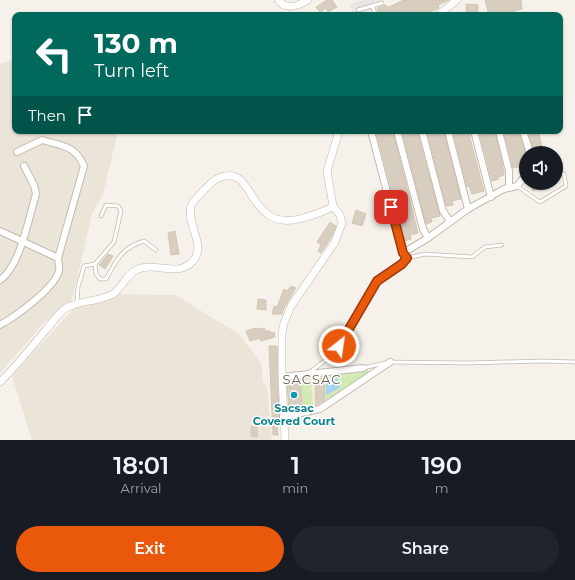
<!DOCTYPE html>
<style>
body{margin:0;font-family:Montserrat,sans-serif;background:#20242c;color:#f1f3f6;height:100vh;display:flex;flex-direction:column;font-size:15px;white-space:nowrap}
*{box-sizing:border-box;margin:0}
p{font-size:13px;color:#9ea1a6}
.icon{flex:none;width:22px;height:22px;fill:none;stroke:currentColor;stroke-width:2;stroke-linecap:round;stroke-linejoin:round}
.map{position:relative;height:440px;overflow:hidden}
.side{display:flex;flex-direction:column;background:#171b24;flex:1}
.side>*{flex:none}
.banner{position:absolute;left:12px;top:12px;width:551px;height:122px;border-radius:8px;box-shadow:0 1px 3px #0004;background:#00695c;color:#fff;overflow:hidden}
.tools{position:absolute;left:519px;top:146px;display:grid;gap:8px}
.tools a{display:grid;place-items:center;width:44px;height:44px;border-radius:50%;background:#171b24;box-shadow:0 1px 3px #0004;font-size:20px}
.pin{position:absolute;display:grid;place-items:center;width:34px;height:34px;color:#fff;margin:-17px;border-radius:8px;box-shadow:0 2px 6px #0006}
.me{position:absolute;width:44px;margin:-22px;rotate:30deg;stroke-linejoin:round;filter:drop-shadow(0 0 3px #0008)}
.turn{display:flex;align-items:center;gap:14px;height:84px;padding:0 16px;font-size:18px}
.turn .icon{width:52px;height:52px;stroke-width:2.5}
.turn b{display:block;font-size:28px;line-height:34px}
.then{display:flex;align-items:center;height:38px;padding:0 16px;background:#0003;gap:8px;font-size:15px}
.eta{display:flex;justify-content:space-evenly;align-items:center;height:68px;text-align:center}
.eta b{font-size:24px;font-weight:600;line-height:28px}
.action{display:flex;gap:8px;margin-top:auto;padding:8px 16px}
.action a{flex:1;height:46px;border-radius:24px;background:#ea580c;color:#fff;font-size:16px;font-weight:600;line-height:46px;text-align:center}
.action a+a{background:#20242c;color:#f1f3f6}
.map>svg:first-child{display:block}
</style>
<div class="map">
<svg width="575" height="440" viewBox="0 0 575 440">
<rect width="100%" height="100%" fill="#f6f2eb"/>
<g fill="#eae4d9">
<polygon points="15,59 15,131 118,131 103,194 92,214 72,300 65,304 44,323 0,373 0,64"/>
<polygon points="117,294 175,295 239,334 261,363 263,382 267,387 272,440 32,440 12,376 76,306"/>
</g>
<polygon fill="#f7e9d7" points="324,377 326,403 315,409 286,415 284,381"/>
<g fill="#d2eab4">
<polygon points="368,369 369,374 326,403 324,377"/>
<polygon points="301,382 311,382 313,406 302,406"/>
</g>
<polygon fill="#e8e5e3" points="364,0 384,0 370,4 372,10 353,15 350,4"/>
<polygon fill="#a8d4f2" points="337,378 340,388 326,395 326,380"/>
<g fill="#d8cec0" stroke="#d3c6b3">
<polygon points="327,0 332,0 337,7 328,12 326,8 320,12 316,7"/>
<polygon points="404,0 449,0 438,5 439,8 422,15 380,15 377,8 386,5 387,7 389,7"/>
<polygon points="485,0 521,0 522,9 514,11 515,15 509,15 507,12 489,15"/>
<polygon points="466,4 478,5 478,14 466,13"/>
<polygon points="376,131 393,131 418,233 410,235 411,239 405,241"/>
<polygon points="402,131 417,131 440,216 431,218 432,222 426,224"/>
<polygon points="427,131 444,131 461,199 452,201 453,205 446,206"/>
<polygon points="453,131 468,131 484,191 472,194 469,186 467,187"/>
<polygon points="479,131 495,131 504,172 504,175 498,177 499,179 492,181"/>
<polygon points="504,131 519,131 525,151 526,165 513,168"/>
<polygon points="533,131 538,131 542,146 533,148 528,132"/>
<polygon points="530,183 553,183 533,191"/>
<polygon points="356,210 366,214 362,226 352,223"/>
<polygon points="330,222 336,226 331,238 321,253 318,251 321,245 317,242"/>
<polygon points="175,231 179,254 171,255 168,233"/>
<polygon points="108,254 113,256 105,269 99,265"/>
<polygon points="291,286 296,288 284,308 282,314 272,314 274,306 277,307 284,289 287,291"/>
<polygon points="258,299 266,300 266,310 257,309"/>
<polygon points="255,328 256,329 265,328 264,331 270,331 270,333 274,332 275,337 261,341 260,338 250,341 246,331"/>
<polygon points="269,346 277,346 279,425 277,425 278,435 273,435"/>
<polygon points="324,378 325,400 316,405 315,379"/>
<polygon points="301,382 302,408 289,409 287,383"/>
<polygon points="251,427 257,427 257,437 251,436"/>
</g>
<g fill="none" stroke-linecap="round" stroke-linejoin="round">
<defs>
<g id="service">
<polyline points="372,6 376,15"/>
<polyline points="358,10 382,3"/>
<polyline points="517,186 540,202 566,186 564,174 556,172"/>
<path d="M101 216 106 205 118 206 121 211 114 242 95 264 96 274 100 279H106C117 260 121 248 144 241L156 250"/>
<polyline points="77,303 78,287 84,266 95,264"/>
<polyline points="390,362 467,363 543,361 575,362"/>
<polyline points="363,368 385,363"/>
<polyline points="310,372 335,353 377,281 402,264 407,258 425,254 472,257 485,247 502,245"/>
</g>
<g id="minor">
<polyline points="371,131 403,253"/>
<polyline points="397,131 423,229 428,238"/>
<polyline points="422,131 443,211 450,221"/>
<polyline points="448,131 468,209"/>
<polyline points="474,131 491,197"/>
<polyline points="499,131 509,171 509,187"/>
<polyline points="523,131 530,153"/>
<path d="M17 152 42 140C62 146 75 145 84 166L58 258"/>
<path d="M0 231 58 258C58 262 60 267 59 271 54 289 16 316 0 325"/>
<polyline points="407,258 403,253 428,238 468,209 504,189 517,186 526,175"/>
<path d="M0 280C20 267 29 217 36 194L34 185 24 166"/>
<polyline points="282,377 363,368"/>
<polyline points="283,417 320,409 390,362"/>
</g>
<g id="tertiary">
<path d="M278 0C286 11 298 6 308 0"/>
<polyline points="438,15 457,0"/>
<path d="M0 382C17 366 31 347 46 330 51 324 56 317 62 311 77 299 97 303 113 294 122 288 126 275 136 270 154 260 177 279 193 261 207 246 186 224 191 206 193 200 200 195 204 190 209 185 214 179 221 177 257 165 246 234 303 218 313 215 325 212 333 206"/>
<polyline points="285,440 282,377 282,333 284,323 291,306 335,242 342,223 340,215 333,206 327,171 339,131"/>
</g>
</defs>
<use href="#service" stroke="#c2baad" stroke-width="4.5"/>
<use href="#minor" stroke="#c2baad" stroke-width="8"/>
<use href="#tertiary" stroke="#c2baad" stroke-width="8"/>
<use href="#service" stroke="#fff" stroke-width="3"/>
<use href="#minor" stroke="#fff" stroke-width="6"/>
<use href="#tertiary" stroke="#fff" stroke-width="7"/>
</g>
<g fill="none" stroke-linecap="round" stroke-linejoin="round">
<defs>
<polyline id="route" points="339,346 377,281 402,264 407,258 403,253 391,207"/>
</defs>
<use href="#route" stroke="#983908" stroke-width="10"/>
<use href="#route" stroke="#ea580c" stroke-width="7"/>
</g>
<circle fill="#0f9aa8" stroke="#fff" stroke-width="1.5" cx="294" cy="395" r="4"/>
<g text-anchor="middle" stroke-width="3" stroke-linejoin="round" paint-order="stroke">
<g font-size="11" font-weight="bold" fill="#0d838f" stroke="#fff">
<text x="294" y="412">Sacsac<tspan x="294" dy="13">Covered Court</tspan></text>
</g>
<g font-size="13" letter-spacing="1" fill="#6d6150" stroke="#fff">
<text x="312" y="384">SACSAC</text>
</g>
</g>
</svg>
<div class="tools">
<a><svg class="icon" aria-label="sound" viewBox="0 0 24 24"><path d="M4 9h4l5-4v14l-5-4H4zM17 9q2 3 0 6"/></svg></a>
</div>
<div class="pin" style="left:391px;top:207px;background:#d93025"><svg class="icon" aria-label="arrive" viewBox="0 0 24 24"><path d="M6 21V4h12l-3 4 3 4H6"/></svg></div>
<svg class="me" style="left:339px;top:346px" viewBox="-20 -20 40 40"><circle r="17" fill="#ea580c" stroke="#fff" stroke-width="3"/><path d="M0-11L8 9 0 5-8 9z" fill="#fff"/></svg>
<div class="banner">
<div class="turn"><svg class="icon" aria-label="left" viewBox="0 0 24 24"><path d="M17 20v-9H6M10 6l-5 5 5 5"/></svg><div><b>130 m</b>Turn left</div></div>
<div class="then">Then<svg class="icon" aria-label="arrive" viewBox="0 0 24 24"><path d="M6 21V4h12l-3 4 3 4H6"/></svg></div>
</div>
</div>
<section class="side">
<div class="eta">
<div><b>18:01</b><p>Arrival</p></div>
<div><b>1</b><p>min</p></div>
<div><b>190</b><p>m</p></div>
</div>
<div class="action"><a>Exit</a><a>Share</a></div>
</section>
